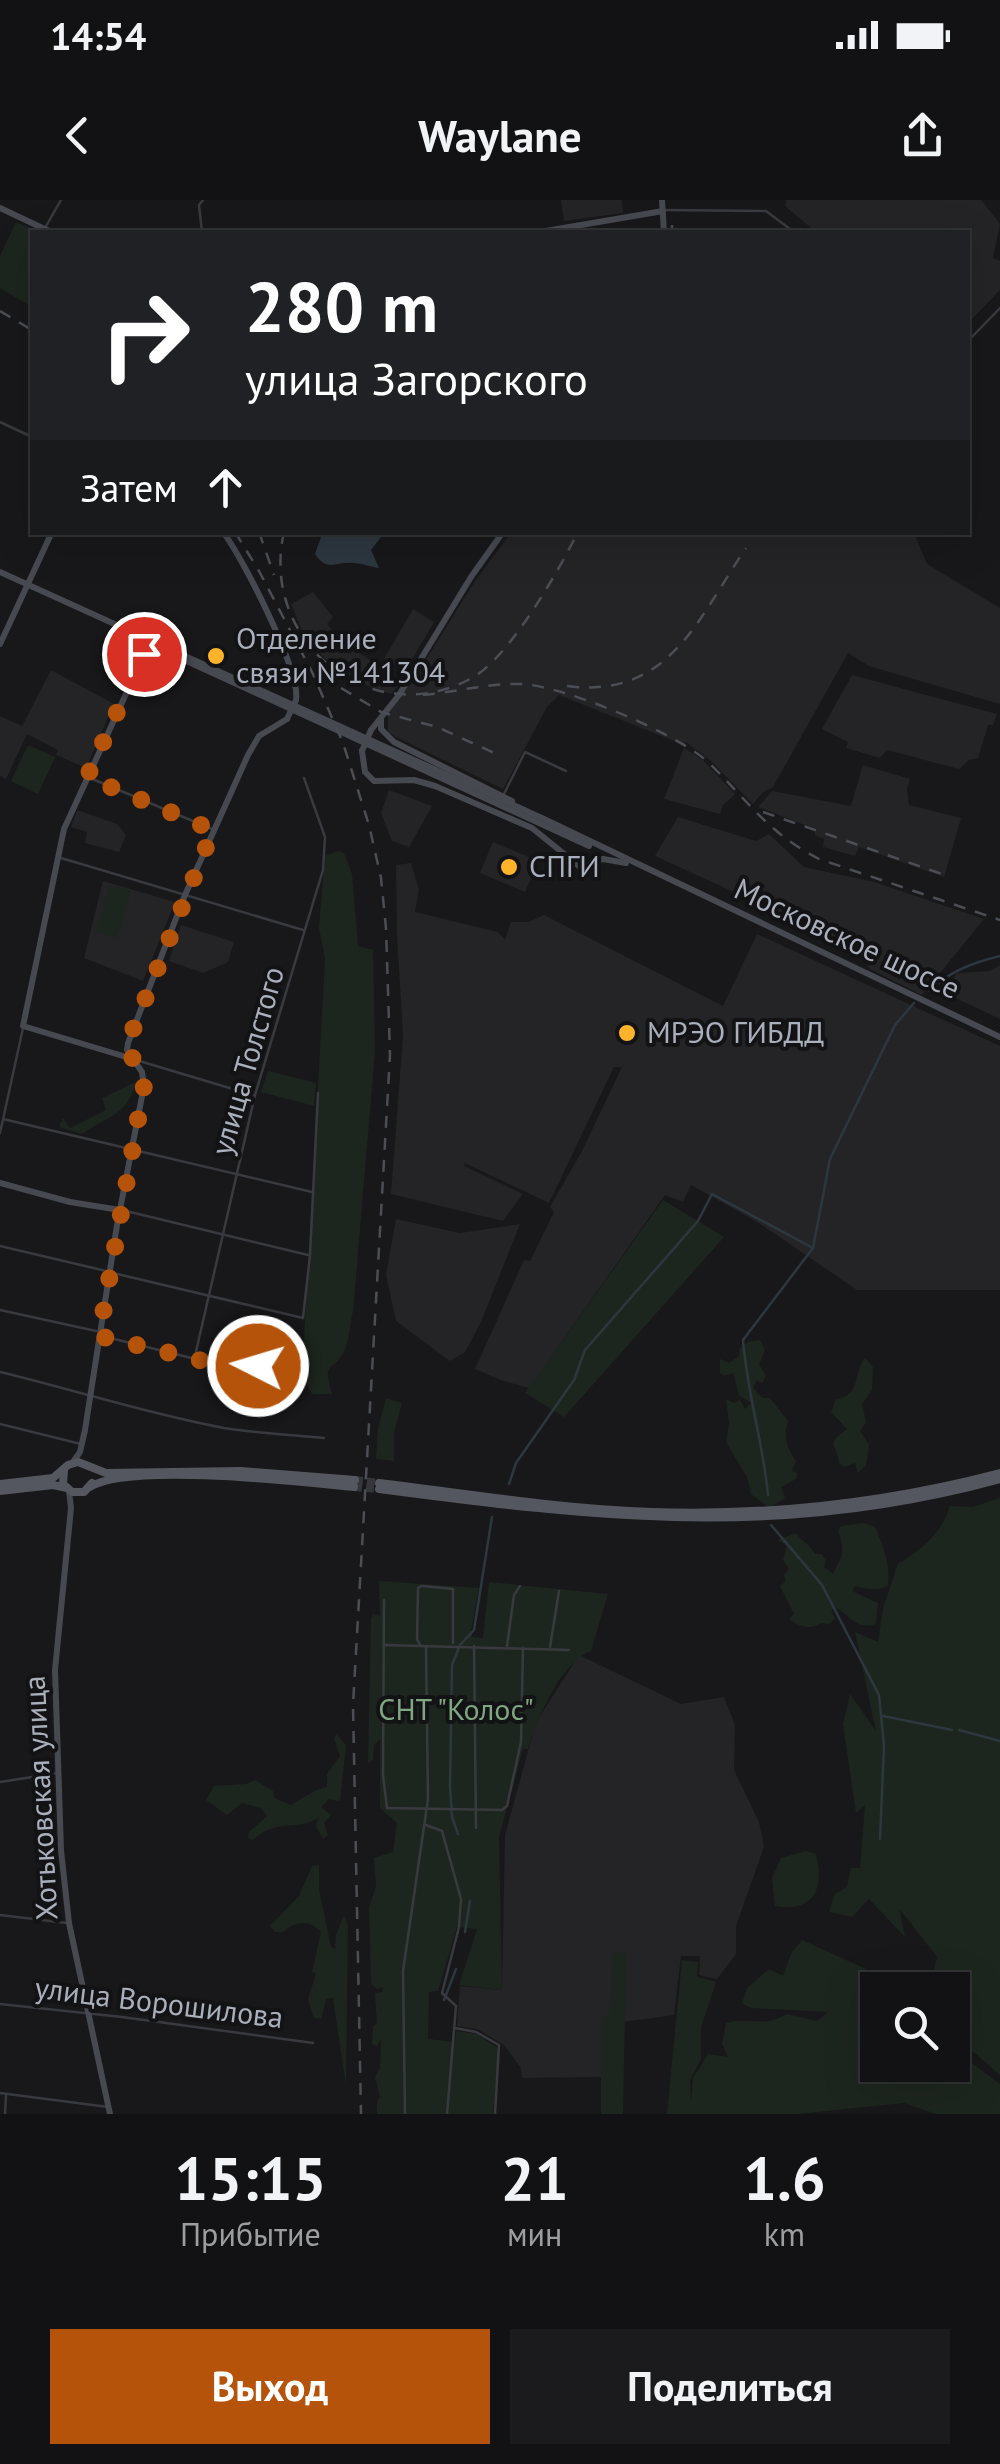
<!DOCTYPE html>
<html lang="ru">
<meta charset="utf-8">
<style>
body{margin:0;font-family:"PT Sans",sans-serif;background:#1b1b1d;color:#f1f3f6;height:100vh;display:flex;flex-direction:column;font-size:38px;white-space:nowrap}
*{box-sizing:border-box;margin:0}
p{font-size:32px;color:#9c9ea0}
.icon{flex:none;width:55px;height:55px;fill:none;stroke:currentColor;stroke-width:2;stroke-linecap:round;stroke-linejoin:round}
.map{position:relative;height:1914px;overflow:hidden}
.drawer{display:flex;flex-direction:column;background:#121214;flex:1}
.drawer>*{flex:none}
.hud{position:absolute;left:30px;top:30px;width:940px;height:305px;border-radius:0px;box-shadow:0 10px 40px #0002,0 0 0 2px #313234;background:#202124;color:#fff;overflow:hidden}
.fabs{position:absolute;left:860px;top:1772px;display:grid;gap:20px}
.fabs a{display:grid;place-items:center;width:110px;height:110px;border-radius:0px;background:#121214;box-shadow:0 10px 40px #0002,0 0 0 2px #313234;font-size:50px}
.pin{position:absolute;display:grid;place-items:center;width:85px;height:85px;color:#fff;margin:-42px;border:5px solid #fff;border-radius:50%;box-shadow:0 2px 10px #0007}
.me{position:absolute;width:110px;margin:-55px;rotate:275deg;stroke-linejoin:round;filter:drop-shadow(0 0 8px #0008)}
.turn{display:flex;align-items:center;gap:35px;height:210px;padding:0 50px;font-size:45px}
.turn .icon{width:130px;height:130px;stroke-width:2.5}
.turn b{display:block;font-size:70px;line-height:85px}
.then{display:flex;align-items:center;height:95px;padding:0 50px;background:#0003;gap:20px;font-size:38px}
.eta{display:flex;justify-content:space-evenly;align-items:center;height:170px;text-align:center}
.eta b{font-size:60px;font-weight:700;line-height:70px}
.action{display:flex;gap:20px;margin-top:auto;padding:20px 50px}
.action a{flex:1;height:115px;border-radius:0px;background:#b45309;color:#fff;font-size:40px;font-weight:700;line-height:115px;text-align:center}
.action a+a{background:#1b1b1d;color:#f1f3f6}
.status{display:flex;justify-content:space-between;align-items:center;height:70px;padding:0 50px;background:#121214;direction:ltr}
.status svg{height:28px;fill:currentColor}
header{display:flex;justify-content:space-between;align-items:center;height:130px;padding:0 50px;background:#121214;font-size:45px;font-weight:700}
.map>svg:first-child{display:block}
</style>
<div class="status"><b>14:54</b><svg viewBox="0 0 49 12"><path d="M0 12V9h3v3zM5 12V6h3v6zM10 12V3h3v9zM15 12V0h3v12zM26 1h20v11H26zM47 4h2v5h-2z"/></svg></div>
<header><svg class="icon" aria-label="back" viewBox="0 0 24 24"><path d="M15 5l-7 7 7 7"/></svg>Waylane<svg class="icon" aria-label="share" viewBox="0 0 24 24"><path d="M12 15V3M7 8l5-5 5 5M5 13v7h14v-7"/></svg></header>
<div class="map">
<svg width="1000" height="1914" viewBox="0 0 1000 1914">
<rect width="100%" height="100%" fill="#18181a"/>
<g fill="#242427">
<polygon points="561,0 622,0 623,13 564,21"/>
<polygon points="786,0 981,0 1000,24 993,58 1000,61 1000,90 968,123 968,32 816,32 785,6"/>
<polygon points="511,333 914,333 927,364 1000,408 1000,504 869,466 848,453 773,587 763,592 753,604 711,561 686,542 684,545 559,495 547,507 503,589 394,536 388,532 388,512 417,474 475,381"/>
<polygon points="313,392 333,417 327,424 340,439 401,482 391,494 368,486 326,460 304,435 291,404"/>
<polygon points="413,409 434,422 405,471 384,459"/>
<polygon points="51,470 114,504 86,568 56,555 58,550 27,534 6,579 0,576 0,516 22,526"/>
<polygon points="852,475 997,514 993,525 988,525 978,558 969,560 959,569 887,550 880,558 846,548 848,542 822,529"/>
<polygon points="684,548 703,560 735,594 723,605 720,614 664,599"/>
<polygon points="863,565 910,579 907,589 909,605 961,618 944,677 859,647 855,656 823,647 824,639 815,635 815,629 758,607 772,591 851,606"/>
<polygon points="389,590 432,606 409,647 392,641 381,613"/>
<polygon points="77,610 117,624 126,635 119,652 85,643 87,632 71,627"/>
<polygon points="678,617 756,641 769,634 804,667 874,682 984,719 922,795 868,768 874,756 655,656"/>
<polygon points="493,642 538,661 525,692 480,673"/>
<polygon points="411,663 419,690 415,712 498,732 505,740 511,722 528,722 544,715 723,806 757,734 1000,846 1000,1090 857,1090 759,1023 691,985 683,1002 665,995 529,1188 503,1181 475,1169 524,1060 530,1061 554,1012 550,1007 582,951 622,867 614,867 549,1003 465,963 464,966 523,994 503,1021 391,994 403,835 397,735 396,665"/>
<polygon points="103,681 175,702 143,781 84,758"/>
<polygon points="181,725 234,742 228,762 203,773 169,761"/>
<polygon points="1000,765 1000,819 943,792 957,773 990,771"/>
<polygon points="396,1019 460,1033 520,1024 481,1122 465,1152 450,1161 396,1121 386,1075"/>
<polygon points="579,1455 681,1504 724,1497 735,1525 734,1570 759,1622 764,1647 736,1726 736,1754 717,1779 699,1775 700,1756 681,1756 674,1815 601,1825 603,1877 522,1878 521,1868 504,1845 477,1829 457,1826 460,1786 502,1790 505,1635 536,1522"/>
</g>
<g fill="#1d261e">
<polygon points="16,22 41,32 32,32 32,107 0,88 0,56"/>
<polygon points="28,545 55,557 38,594 11,581"/>
<path d="M338 651 344 653 352 674 358 746 373 750 375 852 353 1111C350 1123 349 1141 344 1152 332 1174 322 1159 332 1194H312L302 1175 325 759 319 728 325 656Z"/>
<polygon points="109,685 131,691 117,738 95,732"/>
<polygon points="268,871 316,883 314,906 261,892"/>
<path d="M136 882C128 915 106 917 82 934L59 927 63 918 70 928 106 910 102 898Z"/>
<polygon points="663,1000 724,1037 564,1217 525,1193"/>
<path d="M760 1140 765 1150 759 1164 766 1176 762 1183 757 1180 753 1188 762 1198H770L788 1221C783 1238 787 1247 796 1261L792 1271 797 1273 796 1279 781 1287 785 1298 769 1308 751 1294 747 1277 726 1242 729 1223 726 1199 734 1203 740 1200 745 1209 751 1203 739 1195 733 1173 724 1176 720 1173V1159L729 1163 739 1156V1149L748 1142Z"/>
<path d="M865 1158 873 1167 872 1190 862 1204 866 1222 860 1231 869 1245 866 1265 858 1273 855 1263 844 1267 839 1263C837 1241 824 1246 847 1229L831 1212 836 1199C861 1196 853 1173 865 1158Z"/>
<polygon points="386,1198 402,1203 394,1233 394,1261 376,1259 378,1229"/>
<path d="M1000 1298V1875L975 1853 953 1839 952 1790H929L937 1757 899 1708 905 1737 869 1699 852 1717 829 1712 835 1694 847 1687 851 1668H860L865 1605 856 1613 843 1524 850 1494 876 1531 855 1432 878 1442 883 1408 898 1364C922 1349 941 1335 950 1306L973 1307Z"/>
<path d="M864 1323 875 1327C883 1346 891 1365 888 1386 878 1391 865 1389 855 1386L852 1391 878 1403 876 1424C854 1431 850 1413 834 1407L831 1411 835 1418 830 1424 821 1423C810 1430 800 1427 789 1419L794 1414 780 1386 786 1381 784 1375 789 1369 783 1360 787 1346 778 1340 796 1333C802 1342 810 1344 815 1354H822L826 1361 824 1367 833 1374C841 1356 847 1354 838 1331L841 1326Z"/>
<path d="M379 1381 479 1388 471 1431 472 1437 483 1438 489 1382 608 1394 591 1451C561 1462 536 1520 528 1549H523L499 1637 502 1790 459 1785 477 1729 457 1727 438 1791 429 1792 428 1839 455 1842 456 1831 477 1834 499 1849 493 1914H377V1901L380 1897 375 1877 380 1868 381 1839 377 1846 372 1844 373 1827 377 1823 375 1793 382 1792 383 1787 377 1789 371 1784 369 1707 376 1687 374 1658 393 1652 397 1623 380 1608V1539L374 1545 373 1560 368 1563 371 1419 373 1414 380 1416Z"/>
<path d="M336 1534 346 1545 340 1601 329 1599 321 1607 331 1615 324 1623 328 1635 323 1639 316 1626 318 1618C295 1632 280 1617 252 1640L248 1638 249 1632 267 1616 261 1608 242 1603 227 1615 206 1600 214 1586 246 1584 255 1580 273 1591 274 1598 291 1605C301 1599 316 1589 327 1587V1574L340 1556 334 1539Z"/>
<path d="M806 1651 816 1654C825 1689 813 1713 775 1706L772 1678 781 1658Z"/>
<path d="M319 1665V1689L331 1747 335 1749 336 1735 344 1715 348 1725 346 1885 333 1798 326 1799 321 1819 314 1818 308 1799 316 1774 312 1772 321 1732C310 1719 295 1721 283 1732H275L270 1726 299 1696 312 1666Z"/>
<path d="M802 1740 866 1769 892 1790H878V1865H952L953 1849 1000 1884V1914H936L904 1903 797 1914H667L682 1760 698 1762 697 1777 716 1782 701 1827V1859L690 1880 691 1903 693 1878 708 1854 728 1857 722 1844 726 1823C753 1816 761 1829 787 1814L817 1821 828 1812 751 1808 742 1803 747 1788 769 1769 783 1776 792 1752Z"/>
<polygon points="615,1752 626,1754 623,1914 601,1914 601,1819 610,1813 612,1755"/>
</g>
<path fill="#2d373f" d="M331 333H384L371 350 379 368C370 367 362 363 353 363 336 361 328 373 315 354L321 337Z"/>
<g fill="none" stroke-linecap="round" stroke-linejoin="round">
<g stroke="#2d373f" stroke-width="2.5">
<path d="M929 791C950 771 972 763 1000 756"/>
<polyline points="509,1284 516,1263 574,1180 585,1150 698,1021 712,994 813,1048"/>
<path d="M768 1295C763 1242 747 1193 743 1140L813 1048 830 959 895 825 914 803"/>
<polyline points="771,1325 822,1385 879,1495 884,1546 880,1639"/>
<polyline points="883,1516 952,1530"/>
<polyline points="959,1530 1000,1541"/>
<polyline points="458,1634 452,1617 450,1587 452,1465 460,1445 474,1430 492,1317"/>
<polyline points="465,1732 470,1701"/>
<polyline points="444,1800 456,1769"/>
</g>
<g stroke="#35363a" stroke-width="8" stroke-dasharray="8 4" stroke-linecap="butt">
<polyline points="355,1280 379,1283"/>
<polyline points="354,1287 379,1289"/>
</g>
<g stroke="#383a3f" stroke-width="2.5">
<polyline points="664,10 766,11 794,32"/>
<polyline points="45,28 61,0"/>
<polyline points="202,32 199,5 203,0"/>
<polyline points="968,141 1000,108"/>
<polyline points="0,222 32,237"/>
<polyline points="90,578 212,629"/>
<polyline points="504,594 525,552 566,571"/>
<polyline points="61,658 303,730"/>
<polyline points="136,860 253,895"/>
<polyline points="3,919 312,992"/>
<polyline points="0,933 23,828"/>
<polyline points="122,1010 308,1055"/>
<polyline points="0,1046 106,1071"/>
<polyline points="113,1073 303,1118 310,1055 318,893"/>
<polyline points="0,1110 96,1131"/>
<polyline points="102,1136 220,1165 258,1166 259,1153"/>
<polyline points="195,1156 255,895 323,670 325,637 304,578"/>
<path d="M0 1172C75 1190 148 1214 224 1228 257 1233 291 1235 324 1238"/>
<polyline points="0,1224 81,1244"/>
<polyline points="384,1400 383,1575 387,1608 502,1610 507,1606 521,1542 523,1448"/>
<polyline points="384,1445 569,1450"/>
<polyline points="420,1445 417,1439 418,1388 422,1386 453,1389 453,1443"/>
<polyline points="474,1446 476,1628"/>
<polyline points="507,1446 514,1395 520,1386"/>
<polyline points="550,1447 559,1391"/>
<polyline points="0,1582 58,1573"/>
<polyline points="426,1625 442,1631 461,1699 459,1727 442,1793 456,1806 447,1914"/>
<polyline points="0,1715 67,1723"/>
<polyline points="0,1804 122,1817 313,1843"/>
<polyline points="455,1828 476,1832 499,1845 495,1914"/>
<polyline points="0,1893 108,1907"/>
<polyline points="5,1914 6,1896"/>
<polyline points="405,1914 403,1771 428,1599 426,1447"/>
</g>
<g stroke="#464950" stroke-width="6">
<polyline points="662,0 664,32"/>
<polyline points="0,8 51,32"/>
<polyline points="540,32 663,11"/>
<path d="M223 332C243 358 301 472 296 500"/>
<polyline points="0,372 544,619 1000,837"/>
<polyline points="119,430 589,646"/>
<polyline points="0,444 52,332"/>
<polyline points="381,518 381,529 394,542 512,601"/>
<polyline points="371,530 399,495 471,377 503,332"/>
<polyline points="362,551 365,572 374,581 414,580 435,586 532,628 579,666"/>
<polyline points="579,666 603,659 626,663"/>
<polyline points="133,859 23,826 64,629 149,444"/>
<polyline points="0,983 70,1002 120,1010"/>
<polyline points="73,1262 80,1252 85,1230 117,1025 144,886 142,872 127,850 128,843 185,695 248,555 259,536 287,519"/>
<polyline points="69,1291 71,1308 55,1470 61,1650 69,1723 110,1914"/>
</g>
<g stroke="#54575f" stroke-width="8">
<polyline points="64,1270 63,1284 72,1292 84,1292 92,1283"/>
<path d="M379 1283C470 1294 561 1309 652 1312 771 1316 885 1303 1000 1273"/>
<polyline points="0,1284 53,1278 68,1265 78,1262 106,1273 241,1271 355,1280"/>
<path d="M90 1287C128 1262 303 1282 354 1287"/>
<path d="M379 1289C600 1318 781 1339 1000 1279"/>
<polyline points="0,1291 53,1285 67,1288"/>
</g>
<g stroke="#4b4e55" stroke-width="2.5" stroke-dasharray="12 10" stroke-linecap="butt">
<polyline points="672,25 672,32"/>
<polyline points="644,32 650,30"/>
<polyline points="0,111 32,130"/>
<polyline points="235,332 259,371 313,474 343,543 369,625 381,678 386,728 390,855 353,1505 361,1914"/>
<polyline points="259,332 274,375"/>
<path d="M284 332C259 441 370 532 470 479 508 460 558 372 578 332"/>
<path d="M567 486C669 499 697 420 746 348"/>
<polyline points="341,488 381,512 437,527 501,556"/>
<path d="M423 495C455 492 489 483 522 484 564 486 680 534 710 564 750 603 767 632 819 659L1000 720"/>
<polyline points="763,612 942,674"/>
</g>
<g stroke="#464950" stroke-width="6">
<polyline points="287,519 296,500"/>
<polyline points="362,551 371,530"/>
</g>
</g>
<g fill="none" stroke-linecap="round" stroke-linejoin="round">
<polyline stroke="#b45309" stroke-width="18" stroke-dasharray="0 32.4" points="144,454 87,577 213,630 128,842 127,850 142,872 144,886 99,1136 220,1165 258,1166"/>
</g>
<g fill="#ffb32b" stroke="#131315" stroke-width="4">
<circle cx="216" cy="456" r="10"/>
<circle cx="509" cy="667" r="10"/>
<circle cx="627" cy="833" r="10"/>
</g>
<g text-anchor="middle" stroke-width="8" stroke-linejoin="round" paint-order="stroke">
<g font-size="30" fill="#a9afbb" stroke="#131315" text-anchor="start">
<text x="236" y="449">Отделение<tspan x="236" dy="34">связи №141304</tspan></text>
<text x="529" y="677">СПГИ</text>
<text x="647" y="843">МРЭО ГИБДД</text>
</g>
<g font-size="30" fill="#a9afbb" stroke="#131315">
<text transform="translate(847 739) rotate(25)" y="10">Московское шоссе</text>
<text transform="translate(248 861) rotate(-74)" y="10">улица Толстого</text>
<text transform="translate(41 1598) rotate(-93)" y="10">Хотьковская улица</text>
<text transform="translate(159 1803) rotate(7)" y="10">улица Ворошилова</text>
</g>
<g font-size="30" fill="#7fa781" stroke="#131315">
<text x="456" y="1520">СНТ "Колос"</text>
</g>
</g>
</svg>
<div class="fabs">
<a><svg class="icon" aria-label="search" viewBox="0 0 24 24"><circle cx="10" cy="10" r="6"/><path d="M15 15l6 6"/></svg></a>
</div>
<div class="pin" style="left:144px;top:454px;background:#d93025"><svg class="icon" aria-label="arrive" viewBox="0 0 24 24"><path d="M6 21V4h12l-3 4 3 4H6"/></svg></div>
<svg class="me" style="left:258px;top:1166px" viewBox="-20 -20 40 40"><circle r="17" fill="#b45309" stroke="#fff" stroke-width="3"/><path d="M0-11L8 9 0 5-8 9z" fill="#fff"/></svg>
<div class="hud">
<div class="turn"><svg class="icon" aria-label="right" viewBox="0 0 24 24"><path d="M7 20v-9h11M14 6l5 5-5 5"/></svg><div><b>280 m</b>улица Загорского</div></div>
<div class="then">Затем<svg class="icon" aria-label="ahead" viewBox="0 0 24 24"><path d="M12 20V5M6 11l6-6 6 6"/></svg></div>
</div>
</div>
<section class="drawer">
<div class="eta">
<div><b>15:15</b><p>Прибытие</p></div>
<div><b>21</b><p>мин</p></div>
<div><b>1.6</b><p>km</p></div>
</div>
<div class="action"><a>Выход</a><a>Поделиться</a></div>
</section>
